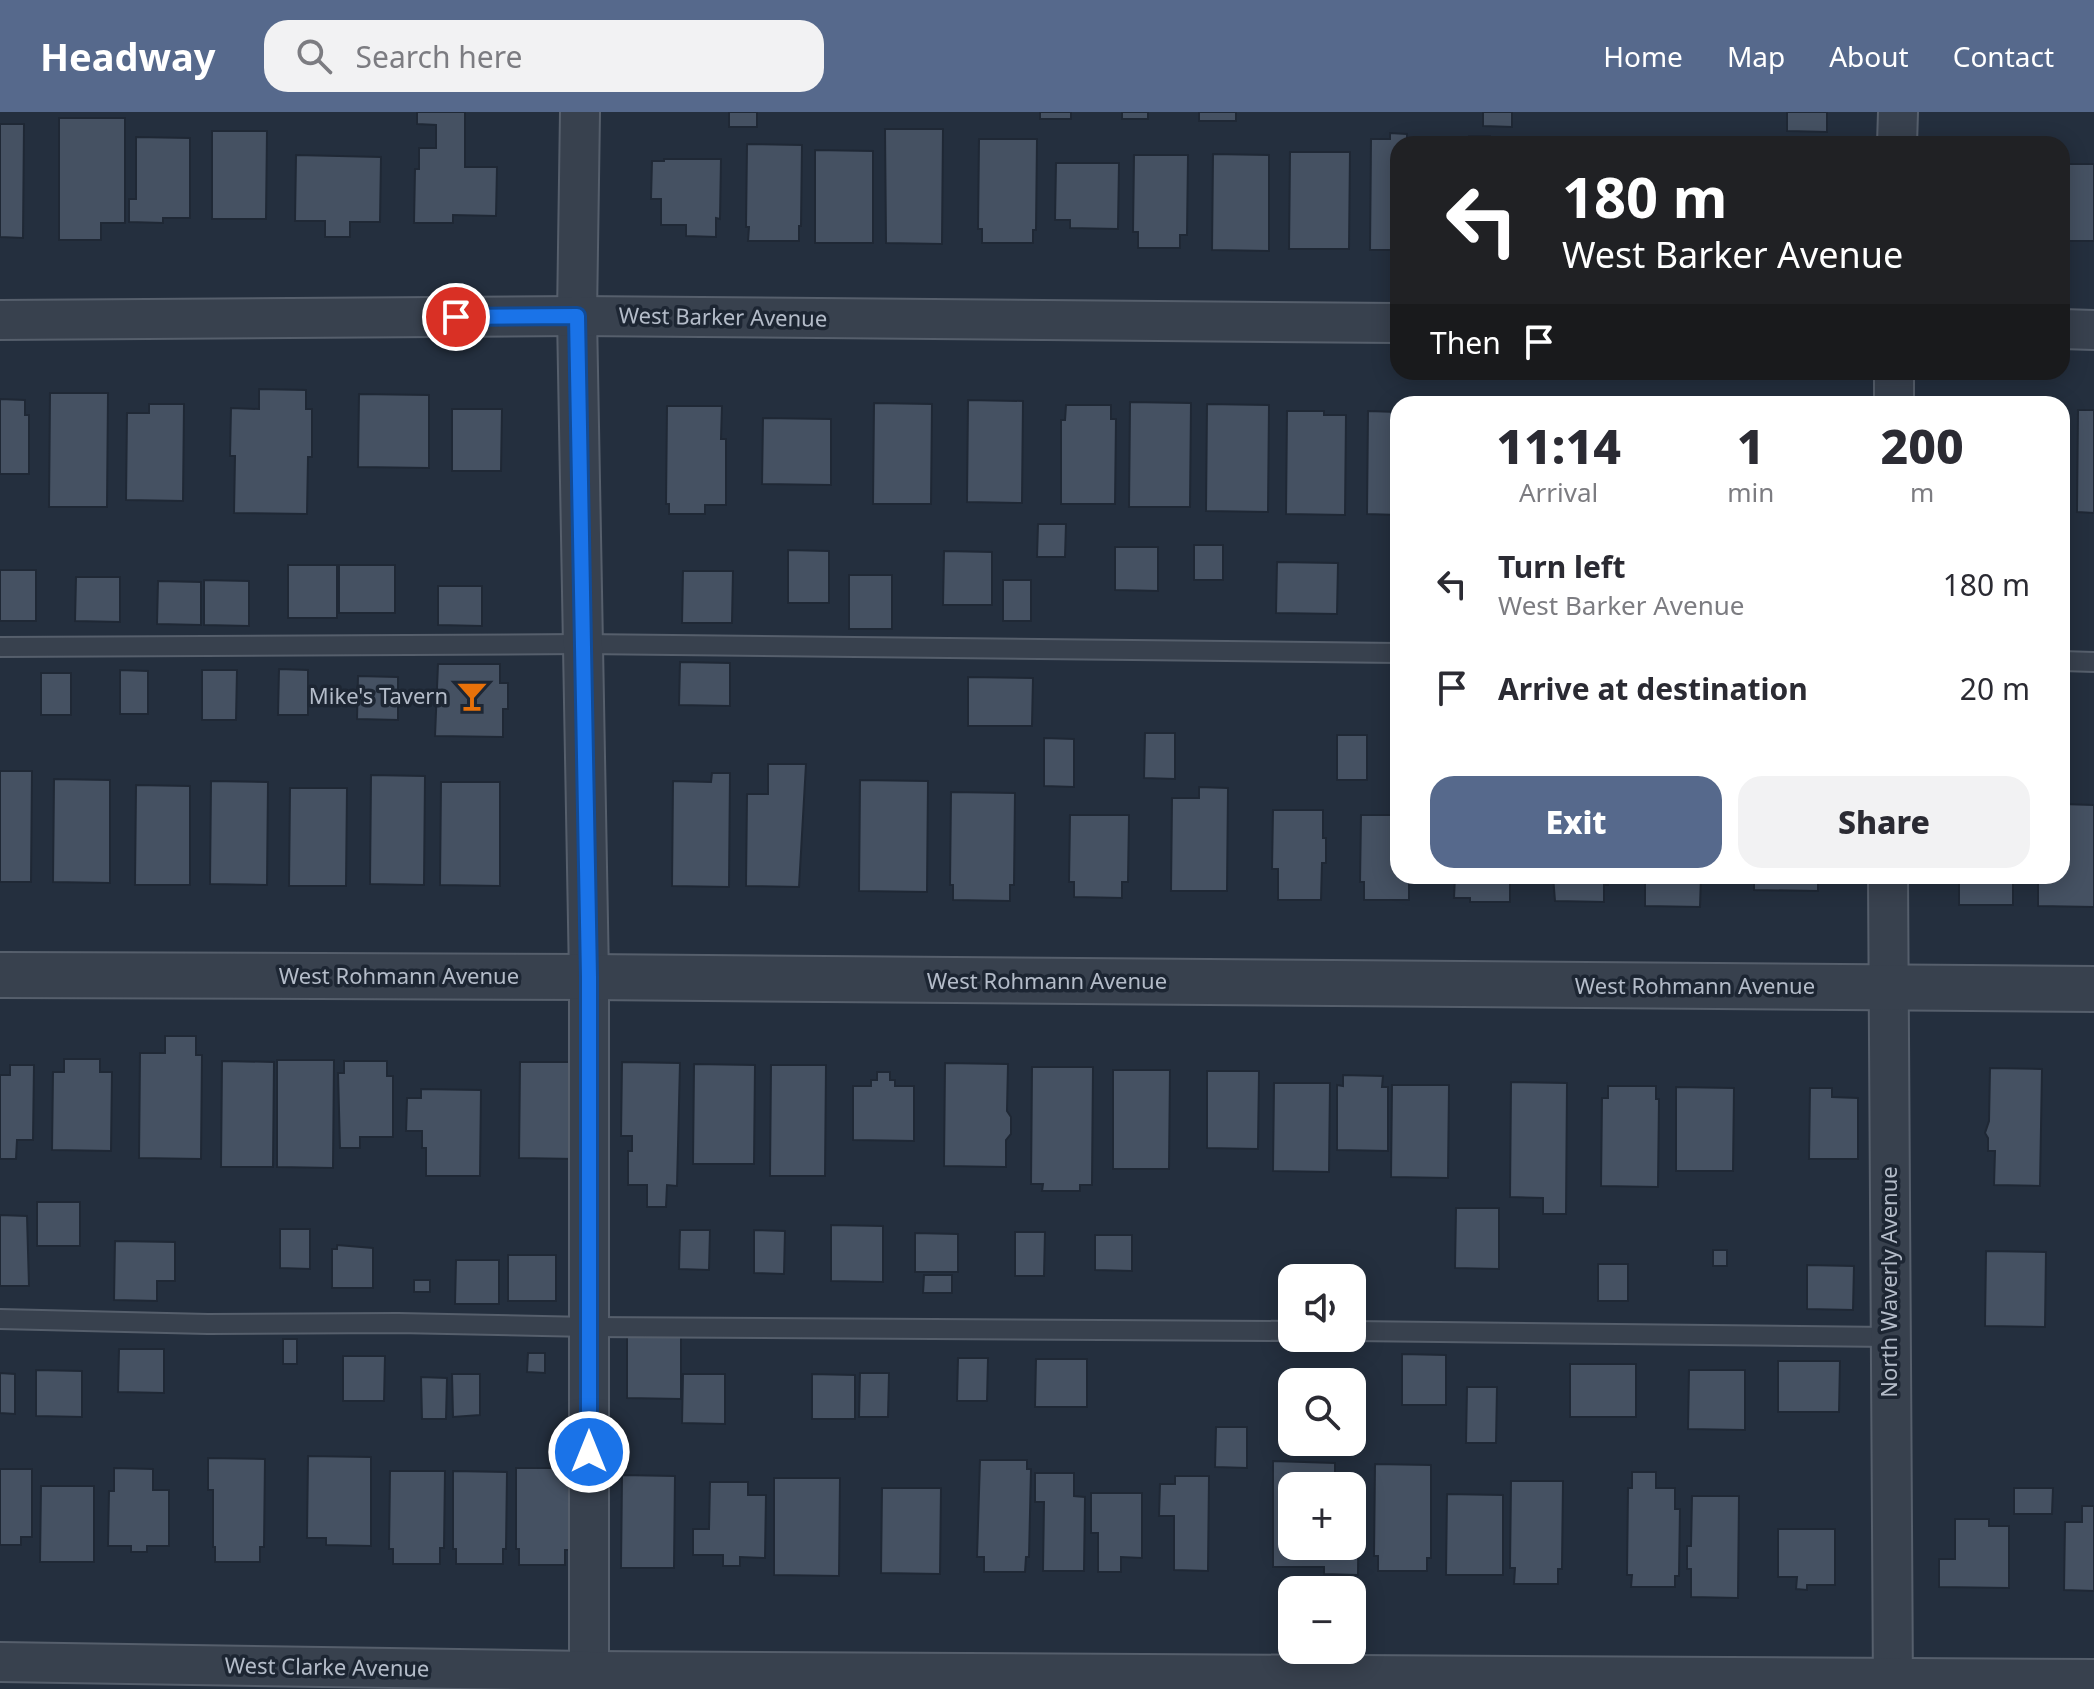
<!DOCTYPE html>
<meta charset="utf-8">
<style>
body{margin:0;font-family:"Noto Sans",sans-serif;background:#f2f2f3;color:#2b2b33;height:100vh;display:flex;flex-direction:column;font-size:30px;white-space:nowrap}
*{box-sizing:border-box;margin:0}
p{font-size:26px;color:#7c7c81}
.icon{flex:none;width:44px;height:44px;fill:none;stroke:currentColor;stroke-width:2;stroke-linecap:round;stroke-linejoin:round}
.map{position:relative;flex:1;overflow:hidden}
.sheet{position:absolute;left:1390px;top:284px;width:680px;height:488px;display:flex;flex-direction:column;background:#fff;border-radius:24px;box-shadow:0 4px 20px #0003}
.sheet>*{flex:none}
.banner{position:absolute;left:1390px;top:24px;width:680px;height:244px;border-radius:24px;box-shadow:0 4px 20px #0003;background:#202124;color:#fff;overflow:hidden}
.tools{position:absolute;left:1278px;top:1152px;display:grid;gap:16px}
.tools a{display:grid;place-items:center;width:88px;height:88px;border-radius:16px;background:#fff;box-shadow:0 4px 20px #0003;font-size:40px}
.pin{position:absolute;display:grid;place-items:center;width:68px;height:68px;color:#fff;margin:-34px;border:4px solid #fff;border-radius:50%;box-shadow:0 2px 8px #0007}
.me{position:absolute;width:88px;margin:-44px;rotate:0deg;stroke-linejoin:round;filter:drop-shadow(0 0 6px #0008)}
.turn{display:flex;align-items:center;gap:28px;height:168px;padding:0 40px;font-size:36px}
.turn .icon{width:104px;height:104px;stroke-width:2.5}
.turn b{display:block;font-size:56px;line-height:68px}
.then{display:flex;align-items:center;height:76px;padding:0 40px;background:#0003;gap:16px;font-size:30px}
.eta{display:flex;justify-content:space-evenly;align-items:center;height:136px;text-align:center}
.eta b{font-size:48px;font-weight:800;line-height:56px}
.action{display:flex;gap:16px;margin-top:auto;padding:16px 40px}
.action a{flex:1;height:92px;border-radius:24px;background:#56698c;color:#fff;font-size:32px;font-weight:800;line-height:92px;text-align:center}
.action a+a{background:#f2f2f3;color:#2b2b33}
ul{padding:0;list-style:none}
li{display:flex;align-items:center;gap:24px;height:104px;padding:0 40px}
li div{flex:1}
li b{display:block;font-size:30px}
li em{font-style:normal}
header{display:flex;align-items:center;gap:48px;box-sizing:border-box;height:112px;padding:0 40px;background:#56698c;color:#fff}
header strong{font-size:38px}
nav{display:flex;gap:44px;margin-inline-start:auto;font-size:28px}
.search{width:560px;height:72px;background:#f2f2f3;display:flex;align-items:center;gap:20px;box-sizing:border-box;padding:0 28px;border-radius:24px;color:#7c7c81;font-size:30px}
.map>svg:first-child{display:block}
</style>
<header>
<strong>Headway</strong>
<div class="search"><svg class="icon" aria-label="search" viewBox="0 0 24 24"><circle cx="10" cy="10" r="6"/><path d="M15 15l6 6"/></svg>Search here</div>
<nav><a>Home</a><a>Map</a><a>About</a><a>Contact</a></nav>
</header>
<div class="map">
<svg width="2094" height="1577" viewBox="0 0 2094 1577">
<rect width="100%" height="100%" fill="#242f3e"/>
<g fill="#455162" stroke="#1f2835" stroke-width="2" fill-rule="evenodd">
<polygon points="417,0 465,0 465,55 497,55 496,104 453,103 453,111 414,111 415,57 419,57 419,36 436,36 436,13 417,12"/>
<rect x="729" y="0" width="28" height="15"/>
<rect x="1040" y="0" width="31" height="7"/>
<rect x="1122" y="0" width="26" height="7"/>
<rect x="1199" y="0" width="37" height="9"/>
<polygon points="1483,0 1512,0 1512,15 1483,14"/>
<polygon points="1787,0 1827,0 1827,20 1787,19"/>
<polygon points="59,6 125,6 125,111 101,111 101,128 59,128"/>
<polygon points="0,12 24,12 23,126 0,125"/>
<polygon points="885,17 943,17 942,132 886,131"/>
<polygon points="212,19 267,19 266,107 212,107"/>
<polygon points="1390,21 1407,22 1407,27 1425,27 1425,32 1398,32 1398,138 1370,138 1371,27 1390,27"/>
<rect x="1469" y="24" width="21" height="8"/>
<polygon points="136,25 190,26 190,106 163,106 163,111 129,110 129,87 136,87"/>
<polygon points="1672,25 1730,26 1730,32 1672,32"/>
<polygon points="979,27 1037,27 1036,118 1033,118 1033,131 982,131 982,117 978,117"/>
<polygon points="747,32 802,33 801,114 799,114 799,129 748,129 749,115 746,115"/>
<polygon points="815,38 873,39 873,131 815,131"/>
<polygon points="1290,40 1350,40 1349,137 1289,137"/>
<polygon points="1213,42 1269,43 1269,139 1212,138"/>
<polygon points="296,43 381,45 380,110 350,110 350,125 325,125 325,109 295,109"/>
<polygon points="1134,43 1188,43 1187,123 1180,123 1180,136 1138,136 1138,120 1133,120"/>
<polygon points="664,47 721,47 720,107 716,106 716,125 686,124 686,113 661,113 661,87 651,87 652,49 664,49"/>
<polygon points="1056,51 1119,51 1118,117 1070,116 1070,108 1055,108"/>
<rect x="2062" y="52" width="32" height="77"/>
<polygon points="259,277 306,278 306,297 312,297 312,345 308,345 307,402 234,401 235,344 230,344 231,296 259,297"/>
<polygon points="50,281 108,281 107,395 49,395"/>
<polygon points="359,282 429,283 429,356 358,355"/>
<polygon points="0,287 25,288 25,303 29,303 29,362 0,362"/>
<polygon points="968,288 1023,289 1022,391 967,390"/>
<polygon points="1130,290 1191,291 1190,395 1129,395"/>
<polygon points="874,291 932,292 931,392 873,392"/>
<polygon points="149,292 184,292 183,389 126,388 127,301 149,301"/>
<polygon points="1207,292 1269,293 1268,400 1206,399"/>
<polygon points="1066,293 1111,293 1111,307 1116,307 1115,392 1061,392 1061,308 1065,308"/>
<polygon points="667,294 722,294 721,327 726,327 726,393 705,393 705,402 669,402 669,392 666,392"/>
<polygon points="452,297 502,297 501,359 452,359"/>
<polygon points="2078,298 2094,298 2094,401 2077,400"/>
<polygon points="1287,299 1324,299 1324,303 1346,303 1345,403 1286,402"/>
<polygon points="1368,299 1398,300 1398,403 1367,402"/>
<polygon points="763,306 831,307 831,373 762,372"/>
<polygon points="1038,412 1066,412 1065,445 1037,445"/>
<rect x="1194" y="433" width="29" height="35"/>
<polygon points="1115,435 1158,435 1158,479 1115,478"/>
<polygon points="788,438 829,439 829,491 788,491"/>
<polygon points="944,439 992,440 992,493 943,493"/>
<polygon points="1277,450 1338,451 1337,502 1276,501"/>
<rect x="288" y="453" width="49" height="53"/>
<rect x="339" y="453" width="56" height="48"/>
<rect x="0" y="458" width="36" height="51"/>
<polygon points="683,459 733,459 732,511 682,511"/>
<rect x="849" y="463" width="43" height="54"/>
<polygon points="76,465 120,465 120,510 75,509"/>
<polygon points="204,468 249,469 249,514 204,513"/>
<rect x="1003" y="468" width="28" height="41"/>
<polygon points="158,469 201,470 201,513 157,512"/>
<polygon points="438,474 482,474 482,514 438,513"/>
<polygon points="680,550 730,551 730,594 679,593"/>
<polygon points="438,552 500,552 500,571 508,571 508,597 503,597 503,625 435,624"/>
<polygon points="279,557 308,558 308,603 278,603"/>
<polygon points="120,558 148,559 148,602 120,602"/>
<polygon points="202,558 237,558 236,608 202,608"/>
<rect x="41" y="561" width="30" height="42"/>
<polygon points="358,564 398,565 398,608 357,607"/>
<polygon points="968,565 1033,566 1032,614 968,614"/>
<polygon points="2062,591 2068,591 2067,634 2062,634"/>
<polygon points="1145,621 1175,621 1175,667 1144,666"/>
<rect x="1337" y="623" width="30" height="45"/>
<polygon points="1044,626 1074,627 1074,675 1044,674"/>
<polygon points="768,652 806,652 799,775 746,774 747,682 768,682"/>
<polygon points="0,659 32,659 31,770 0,770"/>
<polygon points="712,661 730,661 729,775 672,774 673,669 711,670"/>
<polygon points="371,663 425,664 424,773 370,772"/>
<polygon points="54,667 110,668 110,771 53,770"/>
<polygon points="860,668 928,669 927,780 859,779"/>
<polygon points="211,669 268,670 267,773 210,772"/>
<polygon points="441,670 500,670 500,774 440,773"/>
<polygon points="136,673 190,674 190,773 135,773"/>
<polygon points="1199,675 1228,676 1227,779 1171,779 1172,686 1199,686"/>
<polygon points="290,676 347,676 346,774 289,774"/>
<polygon points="951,680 1015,681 1014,773 1010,773 1010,789 953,788 953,773 950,773"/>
<polygon points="2062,692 2094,693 2094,795 2038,794 2038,764 2062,764"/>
<polygon points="1273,698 1323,698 1323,726 1326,726 1326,751 1322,751 1321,788 1278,788 1278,757 1272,757"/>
<polygon points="1070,703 1129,703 1128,770 1122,770 1122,786 1074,785 1074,770 1069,770"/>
<polygon points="1361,703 1398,703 1398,764 1413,764 1413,770 1409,770 1409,788 1364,788 1364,770 1360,770"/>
<polygon points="1455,764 1510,764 1510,790 1470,790 1470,786 1454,786"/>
<polygon points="1553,764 1608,764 1608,773 1604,773 1604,790 1555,789"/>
<polygon points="1645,764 1701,764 1700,795 1645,794"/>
<polygon points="1754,764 1818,764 1818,779 1754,778"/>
<rect x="1959" y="764" width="54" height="29"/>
<polygon points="165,924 196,924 196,943 202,943 201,1047 139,1046 140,941 165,941"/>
<polygon points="64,947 100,947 100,960 112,960 111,1039 52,1038 53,960 64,960"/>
<polygon points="277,948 334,948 333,1056 277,1055"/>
<polygon points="222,949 274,950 273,1055 221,1055"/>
<polygon points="344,949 387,949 387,964 393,964 393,1025 360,1025 360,1036 340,1036 338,961 344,961"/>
<polygon points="520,950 576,950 575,1047 519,1046"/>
<polygon points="622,950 680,951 677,1074 667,1073 666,1095 647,1095 647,1073 628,1073 628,1039 632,1039 632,1024 621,1024"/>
<polygon points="945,951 1008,952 1007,999 1011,1005 1011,1022 1006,1028 1006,1055 944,1054"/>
<polygon points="694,952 755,953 754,1052 693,1052"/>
<polygon points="10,953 34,953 33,1028 17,1028 16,1047 0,1047 0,963 10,963"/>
<polygon points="771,953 826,953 825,1064 770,1064"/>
<polygon points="1032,955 1093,955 1092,1073 1080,1073 1080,1079 1042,1079 1043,1072 1031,1072"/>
<polygon points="1990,956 2042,957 2040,1074 1994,1073 1995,1039 1988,1039 1988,1026 1985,1021 1989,1009"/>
<polygon points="1113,958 1170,958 1169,1057 1113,1057"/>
<polygon points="1207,959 1259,959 1258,1037 1207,1036"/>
<polygon points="877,960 890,960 890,968 895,968 895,974 914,974 914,1029 853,1028 853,974 871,974 871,968 877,968"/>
<polygon points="1343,963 1383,964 1382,975 1388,975 1388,1039 1337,1038 1337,973 1343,974"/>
<polygon points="1511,970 1567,971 1566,1102 1543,1102 1543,1086 1510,1085"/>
<polygon points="1274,971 1330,971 1329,1060 1273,1059"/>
<polygon points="1392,973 1449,973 1448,1066 1391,1065"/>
<polygon points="1608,974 1656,974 1656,987 1659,987 1658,1075 1601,1074 1602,986 1608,986"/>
<polygon points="1676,975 1734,976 1733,1059 1676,1059"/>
<polygon points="1810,976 1832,976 1832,985 1858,986 1858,1047 1809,1047"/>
<polygon points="421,977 481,978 480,1064 426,1064 426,1036 422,1036 422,1019 406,1019 407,986 421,986"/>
<rect x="37" y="1090" width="43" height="44"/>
<polygon points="1456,1096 1499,1096 1499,1157 1455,1156"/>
<polygon points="0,1103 27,1104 29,1174 0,1174"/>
<polygon points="831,1113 883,1114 883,1170 831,1169"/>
<polygon points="280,1117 310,1117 310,1157 280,1156"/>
<polygon points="680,1118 710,1118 709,1158 679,1157"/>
<polygon points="754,1118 785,1119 784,1162 754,1161"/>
<polygon points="1015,1120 1045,1120 1044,1164 1015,1164"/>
<polygon points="915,1121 958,1122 958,1160 915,1160"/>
<polygon points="1095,1123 1132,1123 1132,1159 1095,1158"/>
<polygon points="115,1129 175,1130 175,1169 157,1169 157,1189 114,1188"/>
<polygon points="337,1133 373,1136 373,1176 332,1176 332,1137 337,1137"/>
<rect x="1713" y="1138" width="14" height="16"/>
<polygon points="1986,1139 2046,1140 2045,1215 1985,1214"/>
<rect x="508" y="1143" width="48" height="46"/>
<polygon points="456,1148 499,1148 499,1192 455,1192"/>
<rect x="1598" y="1152" width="30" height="37"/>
<polygon points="1807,1153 1854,1154 1853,1198 1807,1197"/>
<polygon points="924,1163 952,1163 952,1181 923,1181"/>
<rect x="414" y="1168" width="16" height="12"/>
<polygon points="627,1224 681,1225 681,1287 627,1286"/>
<rect x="283" y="1227" width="14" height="25"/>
<polygon points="119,1237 164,1237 164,1281 118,1280"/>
<polygon points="528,1241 545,1241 545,1261 527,1260"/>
<polygon points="1402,1242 1446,1243 1446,1293 1402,1293"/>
<polygon points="343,1244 385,1244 384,1289 343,1289"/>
<polygon points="958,1246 988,1246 987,1289 957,1289"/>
<polygon points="1036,1247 1087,1247 1087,1295 1035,1295"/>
<polygon points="1778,1249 1840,1249 1839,1300 1778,1300"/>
<rect x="1570" y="1252" width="66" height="53"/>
<polygon points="36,1258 82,1259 82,1305 36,1304"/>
<polygon points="1689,1258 1745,1258 1745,1318 1688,1317"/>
<polygon points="0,1261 15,1262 15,1302 0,1301"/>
<polygon points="860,1261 889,1261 888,1305 859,1305"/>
<polygon points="452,1262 480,1262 480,1303 453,1305"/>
<polygon points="683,1262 725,1262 725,1312 682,1311"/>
<polygon points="812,1262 855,1263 855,1307 812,1307"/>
<polygon points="421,1265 447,1266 446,1307 422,1307"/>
<polygon points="1467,1275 1497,1275 1496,1331 1466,1331"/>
<polygon points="1216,1315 1247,1315 1247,1356 1215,1355"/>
<polygon points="308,1344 371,1345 371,1434 326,1433 326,1426 307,1426"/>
<polygon points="208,1346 265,1347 264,1435 260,1435 260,1450 215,1450 215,1435 213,1435 213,1378 208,1378"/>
<polygon points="980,1348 1027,1348 1027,1357 1031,1357 1029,1445 1026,1445 1025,1460 984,1460 984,1445 977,1445"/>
<path d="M1273 1349 1335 1351V1372H1359L1358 1463 1324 1462V1455H1273ZM1292 1374H1352V1434H1292Z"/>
<polygon points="1375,1352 1431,1353 1431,1446 1427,1446 1427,1459 1378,1459 1378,1444 1374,1444"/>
<polygon points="114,1356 153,1357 153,1378 169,1378 169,1434 147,1434 147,1440 131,1440 131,1434 108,1434 109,1379 114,1379"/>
<polygon points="516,1356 570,1356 570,1438 565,1438 565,1453 519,1453 519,1437 516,1437"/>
<polygon points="0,1357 32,1357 32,1425 21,1425 21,1433 0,1433"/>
<polygon points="390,1359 445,1359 444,1436 440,1436 440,1452 393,1452 393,1437 389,1437"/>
<polygon points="453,1359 507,1360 506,1437 503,1437 503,1452 456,1452 456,1437 453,1437"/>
<polygon points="1632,1360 1656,1360 1656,1376 1675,1376 1675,1397 1680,1397 1679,1464 1675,1464 1675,1475 1631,1475 1632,1463 1627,1463 1628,1376 1632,1376"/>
<polygon points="1035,1361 1074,1361 1074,1384 1085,1385 1084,1459 1043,1459 1044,1390 1035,1390"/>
<polygon points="622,1363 675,1364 674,1456 621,1456"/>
<polygon points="1175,1364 1209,1364 1208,1459 1174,1458 1174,1404 1159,1404 1160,1372 1175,1372"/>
<polygon points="774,1366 840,1366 839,1464 774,1463"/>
<polygon points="1511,1369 1563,1369 1562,1457 1558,1457 1558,1472 1514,1472 1515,1456 1510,1456"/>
<polygon points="710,1370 748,1370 748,1383 766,1383 765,1446 740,1445 740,1454 723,1454 723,1443 693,1443 693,1417 709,1417"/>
<polygon points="41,1374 94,1374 94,1450 40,1450"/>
<polygon points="882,1376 941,1376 940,1462 881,1461"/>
<polygon points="2014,1376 2053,1376 2052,1402 2014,1402"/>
<polygon points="1091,1381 1142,1381 1142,1446 1121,1445 1121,1460 1098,1460 1098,1421 1091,1421"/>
<polygon points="1447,1382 1503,1383 1503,1463 1446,1463"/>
<polygon points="1692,1384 1739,1384 1738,1486 1691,1485 1691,1457 1687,1457 1687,1434 1691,1434"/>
<polygon points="2082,1394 2094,1394 2094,1479 2064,1478 2065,1410 2082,1410"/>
<polygon points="1955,1407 1989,1407 1989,1414 2009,1414 2009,1476 1939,1475 1939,1447 1955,1447"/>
<polygon points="1778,1417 1835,1417 1835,1473 1807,1473 1807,1478 1796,1477 1797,1465 1778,1465"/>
</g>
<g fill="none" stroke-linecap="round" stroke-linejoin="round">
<defs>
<g id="service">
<polyline points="0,535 583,532 1398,541"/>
<polyline points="2062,549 2094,550"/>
<polyline points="0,1207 208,1212 398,1211 589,1215 1292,1219"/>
<polyline points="1352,1219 1890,1225"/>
</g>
<g id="minor">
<polyline points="580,0 577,204 589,865 589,1577"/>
<polyline points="1897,32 1898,0"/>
<polyline points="0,208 577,204 1398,211"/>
<polyline points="2062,217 2094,218"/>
<polyline points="1894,292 1894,260"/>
<polyline points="1888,764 1893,1577"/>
<polyline points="0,1550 589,1559 2094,1567"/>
</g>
<polyline id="tertiary" points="0,863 589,865 2094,877"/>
</defs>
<use href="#service" stroke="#565f6c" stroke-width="22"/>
<use href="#minor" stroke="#565f6c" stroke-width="42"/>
<use href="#tertiary" stroke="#565f6c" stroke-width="48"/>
<use href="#service" stroke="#38414e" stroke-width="18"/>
<use href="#minor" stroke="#38414e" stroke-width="38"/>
<use href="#tertiary" stroke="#38414e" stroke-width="44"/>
</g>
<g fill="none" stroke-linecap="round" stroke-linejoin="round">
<defs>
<polyline id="route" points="456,205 577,204 589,865 589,1340"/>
</defs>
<use href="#route" stroke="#114b97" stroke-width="20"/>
<use href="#route" stroke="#1a73e8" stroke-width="14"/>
</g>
<defs>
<symbol id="bar-bare" viewBox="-9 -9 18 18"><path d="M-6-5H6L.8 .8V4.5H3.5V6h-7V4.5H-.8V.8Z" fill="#e8710a" stroke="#1d2633" stroke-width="2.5" paint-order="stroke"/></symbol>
</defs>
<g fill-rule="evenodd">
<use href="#bar-bare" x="450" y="562" width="44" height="44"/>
</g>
<g text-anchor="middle" stroke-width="7" stroke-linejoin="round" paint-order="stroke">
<g font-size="22" fill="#b4bcc9" stroke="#1d2633">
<text transform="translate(723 205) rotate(1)" y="8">West Barker Avenue</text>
<text x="399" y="872">West Rohmann Avenue</text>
<text x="1047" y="877">West Rohmann Avenue</text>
<text x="1695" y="882">West Rohmann Avenue</text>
<text transform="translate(1889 1170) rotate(-90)" y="8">North Waverly Avenue</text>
<text transform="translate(327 1555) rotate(1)" y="8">West Clarke Avenue</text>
</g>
<g font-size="22" fill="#b4bcc9" stroke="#1d2633" text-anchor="end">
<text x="448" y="592">Mike's Tavern</text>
</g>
</g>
</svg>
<div class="tools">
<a><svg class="icon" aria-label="sound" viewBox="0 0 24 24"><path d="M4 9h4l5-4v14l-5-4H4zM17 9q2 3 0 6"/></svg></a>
<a><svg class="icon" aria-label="search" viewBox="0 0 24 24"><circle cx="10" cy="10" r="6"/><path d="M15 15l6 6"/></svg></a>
<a>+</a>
<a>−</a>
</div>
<div class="pin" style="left:456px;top:205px;background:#d93025"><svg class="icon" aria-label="arrive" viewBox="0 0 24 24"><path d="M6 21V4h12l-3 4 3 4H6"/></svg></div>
<svg class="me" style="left:589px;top:1340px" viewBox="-20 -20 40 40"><circle r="17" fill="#1a73e8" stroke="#fff" stroke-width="3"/><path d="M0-11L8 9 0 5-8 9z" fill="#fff"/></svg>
<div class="banner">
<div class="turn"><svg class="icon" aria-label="left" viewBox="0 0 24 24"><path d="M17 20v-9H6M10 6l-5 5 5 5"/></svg><div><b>180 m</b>West Barker Avenue</div></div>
<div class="then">Then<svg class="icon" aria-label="arrive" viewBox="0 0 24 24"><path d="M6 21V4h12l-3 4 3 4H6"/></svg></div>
</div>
<section class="sheet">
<div class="eta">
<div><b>11:14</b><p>Arrival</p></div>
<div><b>1</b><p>min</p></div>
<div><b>200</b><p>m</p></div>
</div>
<ul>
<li><svg class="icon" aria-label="left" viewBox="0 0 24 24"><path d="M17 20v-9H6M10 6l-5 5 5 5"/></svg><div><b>Turn left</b><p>West Barker Avenue</p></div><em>180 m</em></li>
<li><svg class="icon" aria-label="arrive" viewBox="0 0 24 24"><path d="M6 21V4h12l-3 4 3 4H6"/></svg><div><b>Arrive at destination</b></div><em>20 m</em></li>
</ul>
<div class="action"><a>Exit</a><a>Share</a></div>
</section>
</div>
